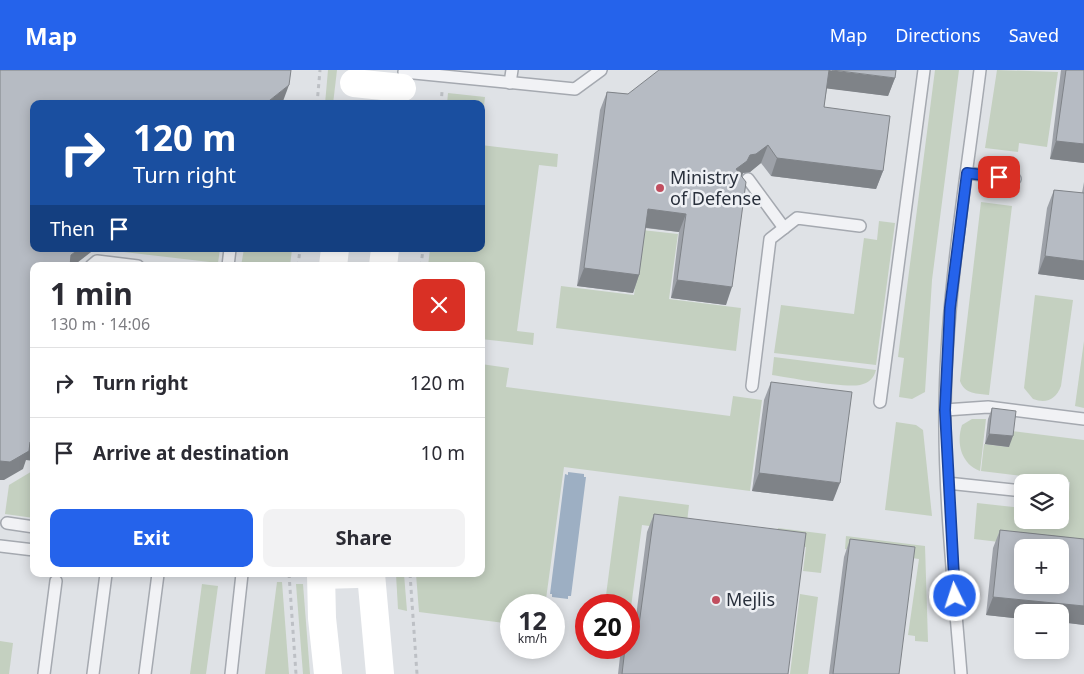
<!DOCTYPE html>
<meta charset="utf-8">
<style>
body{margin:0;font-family:"Noto Sans",sans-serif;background:#f2f2f3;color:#2b2b33;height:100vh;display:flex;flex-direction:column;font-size:19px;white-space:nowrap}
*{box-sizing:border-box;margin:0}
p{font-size:16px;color:#7c7c81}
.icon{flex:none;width:28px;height:28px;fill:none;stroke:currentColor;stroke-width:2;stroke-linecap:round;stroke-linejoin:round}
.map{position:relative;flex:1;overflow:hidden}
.drawer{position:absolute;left:30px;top:192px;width:455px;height:315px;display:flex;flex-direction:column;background:#fff;border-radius:10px;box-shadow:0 2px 12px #0003}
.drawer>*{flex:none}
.guide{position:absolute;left:30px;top:30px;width:455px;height:152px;border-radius:10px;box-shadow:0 2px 12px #0003;background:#1a4fa0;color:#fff;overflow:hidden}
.fabs{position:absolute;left:1014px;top:404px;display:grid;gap:10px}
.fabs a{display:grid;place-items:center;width:55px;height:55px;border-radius:10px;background:#fff;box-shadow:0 2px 12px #0003;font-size:25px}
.speed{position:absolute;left:500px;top:524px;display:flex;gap:10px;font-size:25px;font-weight:700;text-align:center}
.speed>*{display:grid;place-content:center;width:65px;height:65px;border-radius:50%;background:#fff;box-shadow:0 2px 12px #0003;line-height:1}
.speed small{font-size:12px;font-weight:400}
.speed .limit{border:8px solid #d22;background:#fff;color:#111}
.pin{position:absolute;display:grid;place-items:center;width:42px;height:42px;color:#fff;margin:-21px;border-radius:10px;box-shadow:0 2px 8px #0006}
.me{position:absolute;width:55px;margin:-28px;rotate:356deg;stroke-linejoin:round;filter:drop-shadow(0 0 4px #0008)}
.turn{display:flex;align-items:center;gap:18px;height:105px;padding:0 20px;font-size:22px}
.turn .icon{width:65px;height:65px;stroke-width:2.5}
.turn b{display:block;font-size:35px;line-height:42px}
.then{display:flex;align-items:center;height:48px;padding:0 20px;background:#0003;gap:10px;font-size:19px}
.round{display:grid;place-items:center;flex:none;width:52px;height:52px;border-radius:10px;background:#f2f2f3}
.head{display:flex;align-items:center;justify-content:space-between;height:85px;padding:0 20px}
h1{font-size:30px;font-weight:700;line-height:38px}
.primary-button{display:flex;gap:10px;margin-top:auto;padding:10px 20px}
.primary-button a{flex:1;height:58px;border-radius:10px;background:#2563eb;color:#fff;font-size:20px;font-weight:700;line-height:58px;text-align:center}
.primary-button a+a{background:#f2f2f3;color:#2b2b33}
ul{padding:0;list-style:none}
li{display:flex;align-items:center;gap:15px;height:70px;padding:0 20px;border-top:1px solid #e1e1e2}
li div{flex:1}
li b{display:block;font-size:19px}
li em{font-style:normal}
header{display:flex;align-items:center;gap:30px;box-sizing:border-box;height:70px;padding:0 25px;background:#2563eb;color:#fff}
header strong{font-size:24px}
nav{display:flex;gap:28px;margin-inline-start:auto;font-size:18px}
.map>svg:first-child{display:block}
</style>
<header>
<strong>Map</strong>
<nav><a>Map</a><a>Directions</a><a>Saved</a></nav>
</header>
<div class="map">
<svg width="1084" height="604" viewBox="0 0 1084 604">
<rect width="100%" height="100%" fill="#dfe2e6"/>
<g fill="#c4d0c0">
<polygon points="328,0 337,0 333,34 325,34"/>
<polygon points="935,0 959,0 932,210 925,322 912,329 899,327 904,288 898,287"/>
<polygon points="997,0 1058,2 1047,77 1019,73 1018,82 985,78"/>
<polygon points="448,23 485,27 481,64 481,34 447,34"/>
<polygon points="481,75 558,84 557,97 539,95 517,261 534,263 533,275 481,269 481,196 428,196 430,179 481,179"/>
<path d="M981 132 1012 136 989 325C977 323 965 325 960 311Z"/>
<polygon points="879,151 895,153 876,295 774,283 781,235 854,244 864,168 877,170"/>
<polygon points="642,160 678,164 669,229 741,238 736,281 556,258 561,216 634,225"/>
<polygon points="124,179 220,179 218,193 124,182"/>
<polygon points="244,179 292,179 290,196 241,196"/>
<path d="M1035 225 1073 230 1061 316C1056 329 1047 334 1033 329L1024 318Z"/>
<polygon points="1084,271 1084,338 1075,336"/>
<path d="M774 287 876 300C874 308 869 313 860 315 843 318 792 308 772 305Z"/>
<polygon points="481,294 509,298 506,317 730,346 733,326 762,330 750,421 564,397 546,529 522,526 520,535 511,535 511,554 419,542 416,504 481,504"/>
<path d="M972 349H986L980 401C961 394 956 373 962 355Z"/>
<polygon points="896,352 916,355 923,360 932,446 885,440"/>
<polygon points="1011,361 1084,370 1084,482 974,469 977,433 1022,438 1022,450 1060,450 1060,442 1067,443 1070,412 981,401 984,374 1009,377"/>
<polygon points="34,400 34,448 5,444 9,415"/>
<polygon points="619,426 689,435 686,461 642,455 631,537 605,533"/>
<polygon points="778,458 826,464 821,503 803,501 806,477 776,473"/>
<polygon points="846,466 925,476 928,572 915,571 915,566 908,565 919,489 845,479"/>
<polygon points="396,504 404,504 407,541 398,539"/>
<polygon points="277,512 282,512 289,604 265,604"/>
<polygon points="202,514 218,516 206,604 190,604"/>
<polygon points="296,514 303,514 310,604 303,604"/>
<polygon points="800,524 818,527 808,604 790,604"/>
<polygon points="0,571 13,573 9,604 0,604"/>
</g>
<polygon fill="#9dafc3" points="568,402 584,404 584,407 586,407 571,526 568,526 568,529 552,527 552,524 550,524 565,404 568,405"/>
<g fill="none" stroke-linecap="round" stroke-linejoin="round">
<defs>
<g id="lane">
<polyline points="404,2 575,19 601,0"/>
<polyline points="510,13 512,0"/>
<polyline points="967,103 1015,109"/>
<polyline points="748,109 784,158"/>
<polyline points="91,196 97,191 138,196"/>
<polyline points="228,196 230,179"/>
<polyline points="752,316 770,169 797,148 860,156"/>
<polyline points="880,332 924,0"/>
<polyline points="945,340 988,337 1084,349"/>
<polyline points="947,413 1022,421"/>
<polyline points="1060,426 1061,426"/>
<polyline points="7,453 34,457"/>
<polyline points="0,476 34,480"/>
<polyline points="44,604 56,511"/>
<polyline points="93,604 106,504"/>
<polyline points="145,604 158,504"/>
<polyline points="231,604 242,504"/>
<path d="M961 604C954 516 944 427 945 339 946 226 966 112 980 0"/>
</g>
</defs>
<use href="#lane" stroke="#a5a9b0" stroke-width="14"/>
<g stroke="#bdc0c5" stroke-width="3" stroke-dasharray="4 4" stroke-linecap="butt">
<polyline points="317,34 320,0"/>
<polyline points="441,34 442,22"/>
<polyline points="298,196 300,179"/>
<polyline points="421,196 423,179"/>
<polyline points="289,504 296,604"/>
<polyline points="410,504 417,604"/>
</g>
<use href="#lane" stroke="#f1f2f5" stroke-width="11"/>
<g stroke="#fff" stroke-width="28">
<polyline points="354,13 402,18"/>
<polyline points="333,196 335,179"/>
<polyline points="383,196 385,179"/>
<polyline points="321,504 322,548 328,604"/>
<polyline points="371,504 380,604"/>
<polyline points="321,505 357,504"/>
</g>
</g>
<g fill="#9da1a8">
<polygon points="1061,0 1084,0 1084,93 1050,89"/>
<polygon points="895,8 888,26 827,18 824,37 883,101 876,119 771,106 761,93 750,102 743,103 742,106 726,235 671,228 679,162 645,158 639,205 633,223 577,216 600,40 607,22 628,24"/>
<polygon points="1084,112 1084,210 1038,204 1047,138 1054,120 1082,123"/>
<polygon points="771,312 833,431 752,421 764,330"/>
<polygon points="992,338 1009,377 985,374 988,349"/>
<polygon points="654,444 788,604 618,604 621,578 629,578 634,562 647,462"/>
<polygon points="1000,460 1084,469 1084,555 1060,552 1022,542 1022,549 986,545 993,478"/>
<polygon points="850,469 899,604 829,604 844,487"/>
</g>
<g fill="#7f8388">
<polygon points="829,0 895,8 888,26 823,18"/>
<polygon points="289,15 282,34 265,34"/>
<polygon points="1056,71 1084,74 1084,93 1050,89"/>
<polygon points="768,75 761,93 750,102 743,103 741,109 736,99 750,85"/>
<polygon points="777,88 883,101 876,119 771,106"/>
<polygon points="648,139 686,144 679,162 641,157"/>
<polygon points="79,179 95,179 73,196 67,196 71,185"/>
<polygon points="1045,186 1084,191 1084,210 1038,204"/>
<polygon points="584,198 639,205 633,223 577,216"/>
<polygon points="677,210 732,217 726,235 671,228"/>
<polygon points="989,364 1013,366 1009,377 985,374"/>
<polygon points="30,372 34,372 34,391 26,390 23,399 4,410 0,410 0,391"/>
<polygon points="759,403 840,413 833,431 752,421"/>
<polygon points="993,527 1084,536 1084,555 1060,552 1060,542 1022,542 1022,549 986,545"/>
</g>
<g fill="#b6bbc3" stroke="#7f8388" fill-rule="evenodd">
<polygon points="0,0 291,0 289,15 265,34 244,33 244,34 34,34 34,179 79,179 71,185 70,196 34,196 34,372 30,372 29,381 10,392 0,391"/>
<polygon points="659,0 829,0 824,37 890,46 883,101 777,88 768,75 756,84 750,85 747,91 736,99 746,112 732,217 677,210 686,144 648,139 639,205 584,198 607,22 628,24"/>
<polygon points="832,0 896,0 895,8"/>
<polygon points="1066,0 1084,0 1084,74 1056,71"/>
<polygon points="1054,120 1084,123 1084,191 1045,186"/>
<polygon points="771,312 852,322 840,413 759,403"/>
<polygon points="992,338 1016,341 1013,366 989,364"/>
<polygon points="654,444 806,463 788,604 622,604 625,578 629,578 629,561 638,562"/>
<path d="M1000 460 1084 469V536L993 527ZM1022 478H1060V515H1022Z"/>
<polygon points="850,469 915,477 899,604 833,604"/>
</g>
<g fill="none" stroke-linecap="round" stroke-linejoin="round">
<defs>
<polyline id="route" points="955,526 945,340 950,238 967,103 999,107"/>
</defs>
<use href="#route" stroke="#184099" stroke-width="12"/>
<use href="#route" stroke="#2563eb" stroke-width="9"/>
</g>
<g fill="#c14e5f" stroke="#eef0f4" stroke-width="2">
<circle cx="660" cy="118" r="5"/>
<circle cx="716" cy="530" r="5"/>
</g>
<g text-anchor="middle" stroke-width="5" stroke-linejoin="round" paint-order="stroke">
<g font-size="18" fill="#29303c" stroke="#eef0f4" text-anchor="start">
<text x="670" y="114">Ministry<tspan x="670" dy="21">of Defense</tspan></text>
<text x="726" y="536">Mejlis</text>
</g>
</g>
</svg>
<div class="fabs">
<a><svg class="icon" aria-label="layers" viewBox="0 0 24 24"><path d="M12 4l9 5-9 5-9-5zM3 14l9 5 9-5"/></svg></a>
<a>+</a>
<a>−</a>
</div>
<div class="speed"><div>12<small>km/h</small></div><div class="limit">20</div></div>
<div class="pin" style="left:999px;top:107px;background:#d93025"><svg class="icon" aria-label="arrive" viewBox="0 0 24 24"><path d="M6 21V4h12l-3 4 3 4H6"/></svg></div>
<svg class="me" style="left:955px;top:526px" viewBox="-20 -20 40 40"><circle r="17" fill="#2563eb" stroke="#fff" stroke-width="3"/><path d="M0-11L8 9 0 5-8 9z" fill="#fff"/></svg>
<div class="guide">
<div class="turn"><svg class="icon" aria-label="right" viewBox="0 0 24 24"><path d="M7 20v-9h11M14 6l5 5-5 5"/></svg><div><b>120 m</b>Turn right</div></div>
<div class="then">Then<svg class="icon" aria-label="arrive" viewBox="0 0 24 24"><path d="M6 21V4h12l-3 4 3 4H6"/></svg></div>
</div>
<section class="drawer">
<div class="head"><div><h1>1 min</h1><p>130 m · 14:06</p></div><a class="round" style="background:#d93025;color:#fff"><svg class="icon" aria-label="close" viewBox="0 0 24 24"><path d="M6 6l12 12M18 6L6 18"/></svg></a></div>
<ul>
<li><svg class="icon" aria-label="right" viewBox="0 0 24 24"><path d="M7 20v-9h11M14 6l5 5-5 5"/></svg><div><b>Turn right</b></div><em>120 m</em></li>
<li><svg class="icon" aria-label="arrive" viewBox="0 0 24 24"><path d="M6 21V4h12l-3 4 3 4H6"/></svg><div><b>Arrive at destination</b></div><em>10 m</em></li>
</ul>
<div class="primary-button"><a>Exit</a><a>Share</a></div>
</section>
</div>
